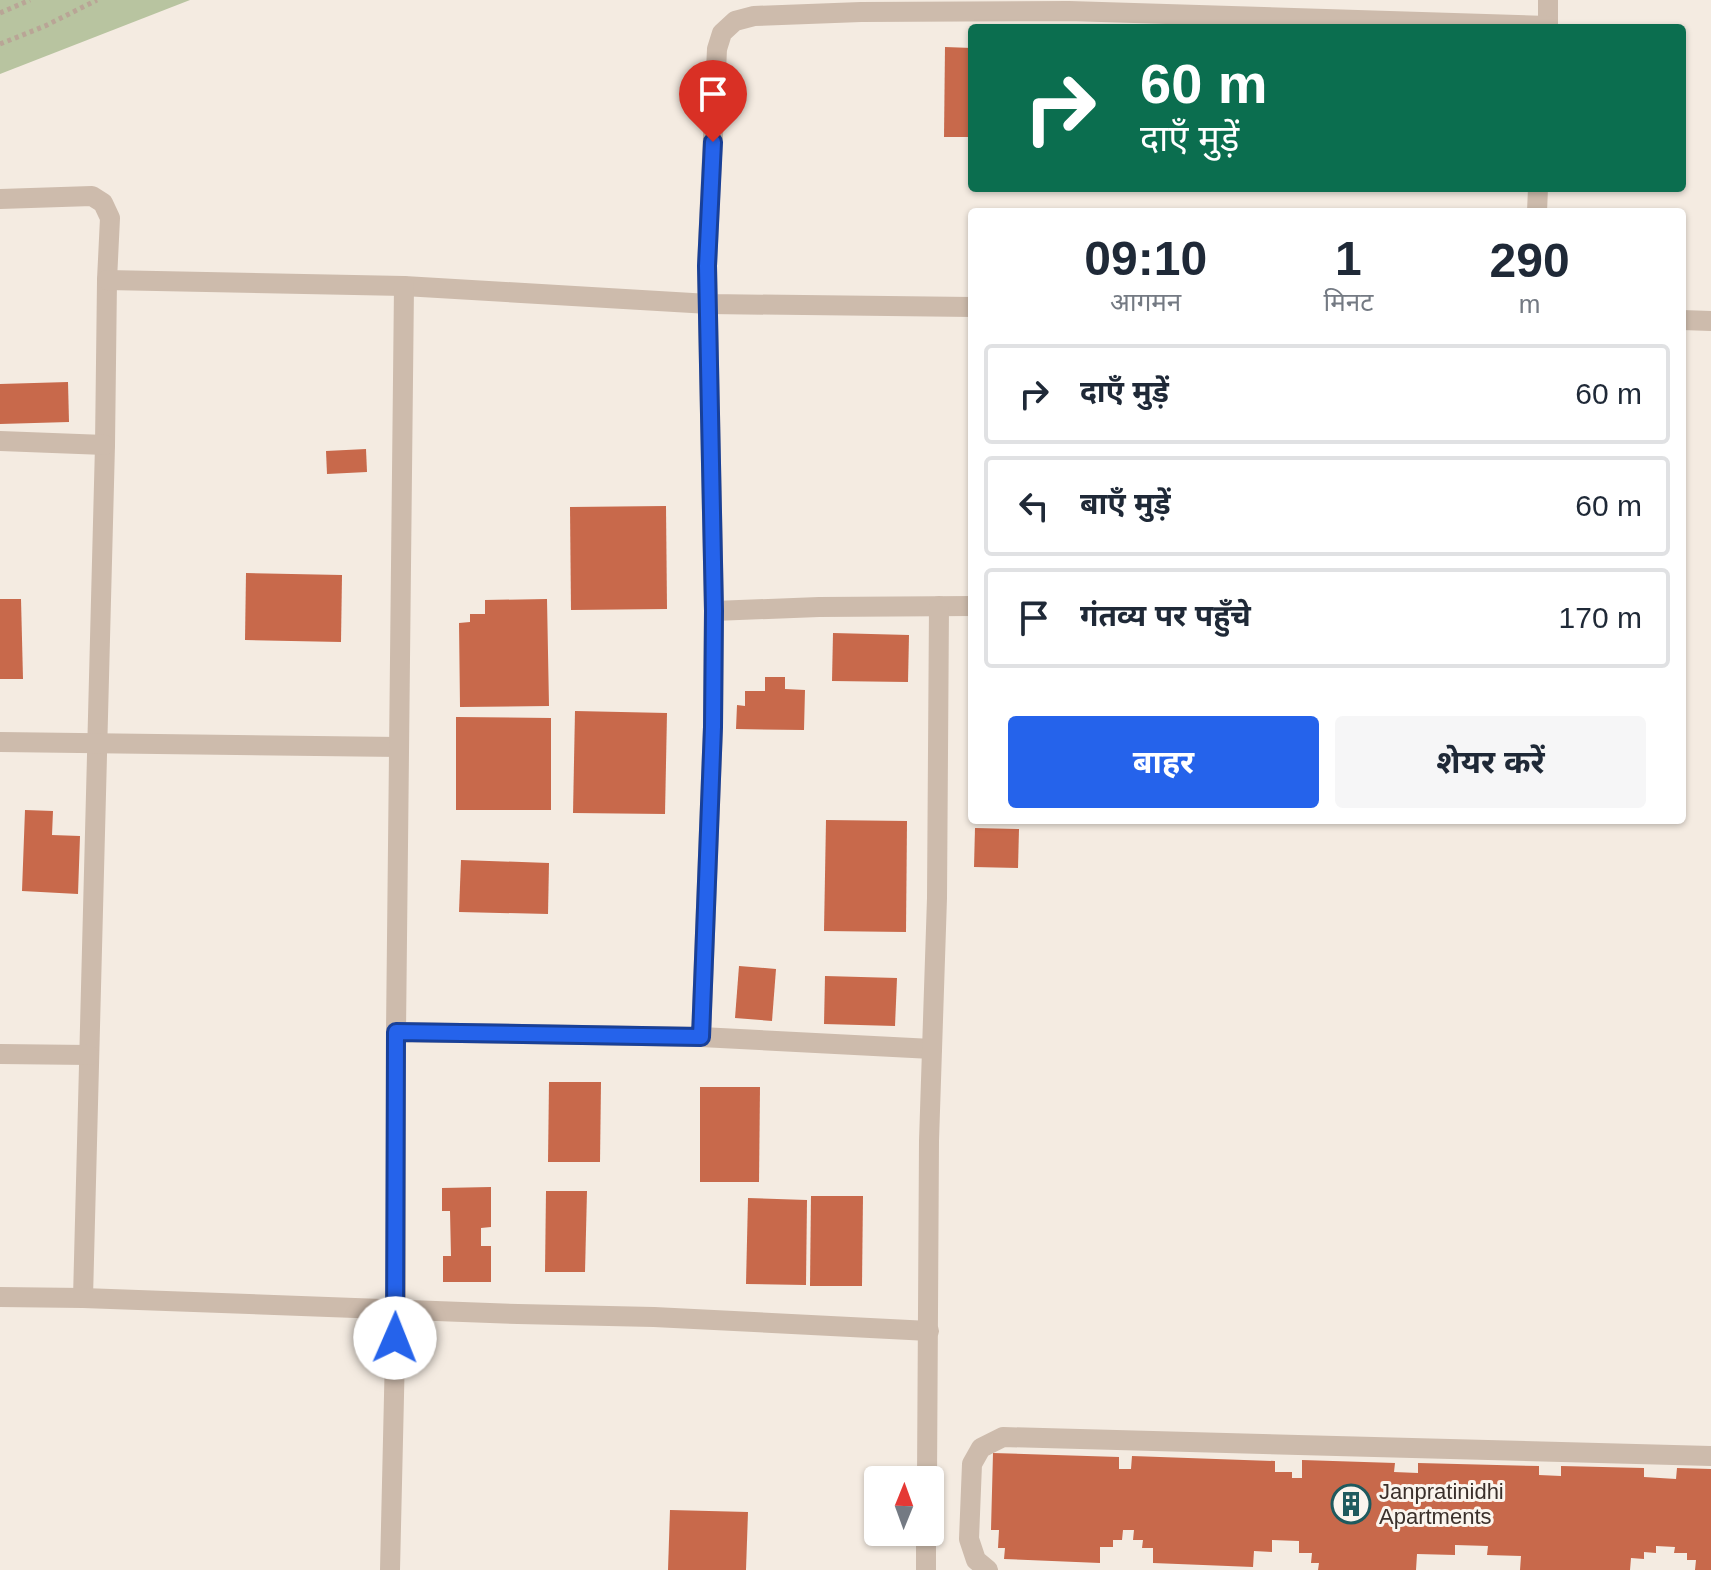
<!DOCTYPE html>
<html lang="hi">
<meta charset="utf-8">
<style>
body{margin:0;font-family:Arial,"Noto Sans Devanagari",sans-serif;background:#f6f6f7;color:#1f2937;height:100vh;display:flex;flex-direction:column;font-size:30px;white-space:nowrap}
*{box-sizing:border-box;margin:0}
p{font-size:26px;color:#747a83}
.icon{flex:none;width:44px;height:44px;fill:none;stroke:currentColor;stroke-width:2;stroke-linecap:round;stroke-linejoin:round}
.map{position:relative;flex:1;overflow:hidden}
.drawer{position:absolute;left:968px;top:208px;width:718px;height:616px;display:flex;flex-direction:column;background:#fff;border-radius:8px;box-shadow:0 2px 6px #0004}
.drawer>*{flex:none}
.top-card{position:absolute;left:968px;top:24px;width:718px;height:168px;border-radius:8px;box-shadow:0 2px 6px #0004;background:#0b6e4f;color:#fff;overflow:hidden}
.needle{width:52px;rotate:1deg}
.buttons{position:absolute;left:864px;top:1466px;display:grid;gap:16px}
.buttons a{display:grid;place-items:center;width:80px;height:80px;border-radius:8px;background:#fff;box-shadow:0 2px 6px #0004;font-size:40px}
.pin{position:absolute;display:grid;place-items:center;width:68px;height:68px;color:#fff;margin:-82px -34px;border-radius:50% 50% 50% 0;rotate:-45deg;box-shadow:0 0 8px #0007}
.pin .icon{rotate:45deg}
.me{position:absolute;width:88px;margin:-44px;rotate:1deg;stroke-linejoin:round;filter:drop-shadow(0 0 6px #0008)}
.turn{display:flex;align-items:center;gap:28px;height:168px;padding:0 40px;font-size:36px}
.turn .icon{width:104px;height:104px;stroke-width:2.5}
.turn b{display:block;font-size:56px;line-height:68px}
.eta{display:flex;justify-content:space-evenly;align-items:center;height:136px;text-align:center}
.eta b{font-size:48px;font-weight:700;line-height:56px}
.button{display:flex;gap:16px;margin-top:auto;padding:16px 40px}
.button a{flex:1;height:92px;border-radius:8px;background:#2563eb;color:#fff;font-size:32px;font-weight:700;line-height:92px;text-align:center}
.button a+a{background:#f6f6f7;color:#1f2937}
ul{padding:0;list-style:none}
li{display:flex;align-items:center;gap:24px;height:100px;margin:0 16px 12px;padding:0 24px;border:4px solid #e0e1e3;border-radius:8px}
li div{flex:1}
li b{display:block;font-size:30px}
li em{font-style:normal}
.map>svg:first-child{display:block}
</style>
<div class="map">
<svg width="1711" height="1570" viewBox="0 0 1711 1570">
<rect width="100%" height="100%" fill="#f4ebe1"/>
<polygon fill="#b8c4a0" points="0,0 190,0 0,74"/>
<g fill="#c8694b">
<polygon points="945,47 972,48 972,137 944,137"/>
<polygon points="68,382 69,422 0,424 0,384"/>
<polygon points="366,449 367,472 327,474 326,451"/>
<polygon points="666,506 667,609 571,610 570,507"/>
<polygon points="246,573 342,575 341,642 245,640"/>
<polygon points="0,599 21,599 23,679 0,679"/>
<polygon points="547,599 549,706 460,707 459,623 470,622 470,614 485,614 485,600"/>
<polygon points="833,633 909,635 908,682 832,681"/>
<polygon points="765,677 785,677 785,689 805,690 804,730 736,729 737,705 745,706 745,691 765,691"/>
<polygon points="575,711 667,713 665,814 573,813"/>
<polygon points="456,717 551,718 551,810 456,810"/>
<polygon points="25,810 53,811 52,835 80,836 78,894 22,891"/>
<polygon points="826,820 907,821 906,932 824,931"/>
<polygon points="975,828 1019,829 1018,868 974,867"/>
<polygon points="461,860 549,863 548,914 459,912"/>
<polygon points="739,966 776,969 772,1021 735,1018"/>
<polygon points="825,976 897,978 895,1026 824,1024"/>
<polygon points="549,1082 601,1082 600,1162 548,1162"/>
<polygon points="700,1087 760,1087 759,1182 700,1182"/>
<polygon points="491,1187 491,1227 481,1228 481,1246 491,1246 491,1282 443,1282 443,1256 451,1256 450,1211 442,1211 442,1188"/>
<polygon points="546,1191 587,1191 585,1272 545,1272"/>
<polygon points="811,1196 863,1196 862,1286 810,1286"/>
<polygon points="748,1198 807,1200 806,1285 746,1284"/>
<polygon points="993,1453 1119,1457 1119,1469 1131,1469 1132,1456 1275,1461 1275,1472 1292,1472 1292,1478 1302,1478 1302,1460 1395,1463 1394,1472 1418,1473 1418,1463 1539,1466 1539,1475 1561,1476 1561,1466 1644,1468 1644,1477 1676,1479 1677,1468 1711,1469 1711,1570 1695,1570 1696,1560 1687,1560 1687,1553 1674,1553 1675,1547 1656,1546 1656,1553 1644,1552 1644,1559 1631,1558 1630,1570 1520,1570 1521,1556 1487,1555 1488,1546 1455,1545 1455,1555 1417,1554 1416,1570 1318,1570 1319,1563 1311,1563 1312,1553 1299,1553 1299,1541 1272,1540 1272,1552 1254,1551 1253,1567 1153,1563 1153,1548 1142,1548 1143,1540 1133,1540 1134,1530 1123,1530 1122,1540 1113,1540 1113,1547 1100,1547 1100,1563 1004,1559 1005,1548 998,1548 999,1530 991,1530"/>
<polygon points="670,1510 748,1512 746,1570 668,1570"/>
</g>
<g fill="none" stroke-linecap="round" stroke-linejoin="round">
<g stroke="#b9a596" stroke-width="5" stroke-dasharray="4 4" stroke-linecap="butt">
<polyline points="0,13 30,0"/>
<polyline points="0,44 45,26 97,0"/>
</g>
<g stroke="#cdbbac" stroke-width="20">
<polyline points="1548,26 1548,0"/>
<polyline points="0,199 92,196 103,203 110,218 107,280 105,445 83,1298"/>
<polyline points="1537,212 1538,188"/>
<polyline points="107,280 404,286 709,304 972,307"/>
<polyline points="1682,320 1711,321"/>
<polyline points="0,441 105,445"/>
<polyline points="714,611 819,607 972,606"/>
<polyline points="0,742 399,747"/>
<polyline points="396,1032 701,1037 932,1049"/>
<polyline points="701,1037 713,727 714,611 707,266 717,49 722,33 735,21 754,16 861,12 1069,11 1548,26 1547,28"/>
<polyline points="0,1054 89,1055"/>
<polyline points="0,1297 83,1298 518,1314 654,1317 929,1331"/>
<polyline points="927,1480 929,1141 937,898 939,606"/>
<polyline points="390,1570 396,1309 396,1032 404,286"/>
<polyline points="926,1570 926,1532"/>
<polyline points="988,1570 976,1560 969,1539 972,1464 981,1448 1003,1437 1711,1456"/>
</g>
</g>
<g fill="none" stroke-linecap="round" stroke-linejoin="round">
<defs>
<polyline id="route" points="395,1338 396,1032 701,1037 713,727 714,611 707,266 713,142"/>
</defs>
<use href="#route" stroke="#184099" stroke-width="20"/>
<use href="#route" stroke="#2563eb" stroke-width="14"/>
</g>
<defs>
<symbol id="building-ring" viewBox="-11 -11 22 22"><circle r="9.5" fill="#fbf5ee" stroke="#1f5a5e" stroke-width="1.5"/><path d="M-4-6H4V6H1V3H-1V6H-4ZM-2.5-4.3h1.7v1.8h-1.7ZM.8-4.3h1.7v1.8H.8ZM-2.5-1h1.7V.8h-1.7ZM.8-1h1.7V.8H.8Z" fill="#1f5a5e"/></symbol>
</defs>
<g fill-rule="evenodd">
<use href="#building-ring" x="1329" y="1482" width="44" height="44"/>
</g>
<g text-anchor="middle" stroke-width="6" stroke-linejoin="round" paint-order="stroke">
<g font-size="22" fill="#3b302b" stroke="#fbf5ee" text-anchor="start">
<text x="1379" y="1499">Janpratinidhi<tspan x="1379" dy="25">Apartments</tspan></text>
</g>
</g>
</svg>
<div class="buttons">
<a><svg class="needle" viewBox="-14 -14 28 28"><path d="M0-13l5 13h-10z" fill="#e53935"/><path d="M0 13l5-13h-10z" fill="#747a83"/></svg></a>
</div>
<div class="pin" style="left:713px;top:142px;background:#d93025"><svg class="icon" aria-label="arrive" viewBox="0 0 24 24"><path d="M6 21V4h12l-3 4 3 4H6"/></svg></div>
<svg class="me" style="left:395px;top:1338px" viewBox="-20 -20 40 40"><circle r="19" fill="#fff"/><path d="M0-13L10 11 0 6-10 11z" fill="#2563eb"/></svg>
<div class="top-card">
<div class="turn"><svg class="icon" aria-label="right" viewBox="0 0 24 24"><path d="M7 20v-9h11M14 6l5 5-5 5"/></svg><div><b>60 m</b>दाएँ मुड़ें</div></div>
</div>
<section class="drawer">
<div class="eta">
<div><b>09:10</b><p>आगमन</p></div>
<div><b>1</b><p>मिनट</p></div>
<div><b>290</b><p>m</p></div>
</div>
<ul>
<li><svg class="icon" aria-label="right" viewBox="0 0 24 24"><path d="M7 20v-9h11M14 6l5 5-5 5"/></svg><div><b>दाएँ मुड़ें</b></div><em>60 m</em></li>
<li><svg class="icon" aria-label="left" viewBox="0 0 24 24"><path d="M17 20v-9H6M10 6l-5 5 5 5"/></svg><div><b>बाएँ मुड़ें</b></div><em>60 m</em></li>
<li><svg class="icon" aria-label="arrive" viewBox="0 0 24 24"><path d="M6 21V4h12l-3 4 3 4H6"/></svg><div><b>गंतव्य पर पहुँचे</b></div><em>170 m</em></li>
</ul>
<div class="button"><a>बाहर</a><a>शेयर करें</a></div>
</section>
</div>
